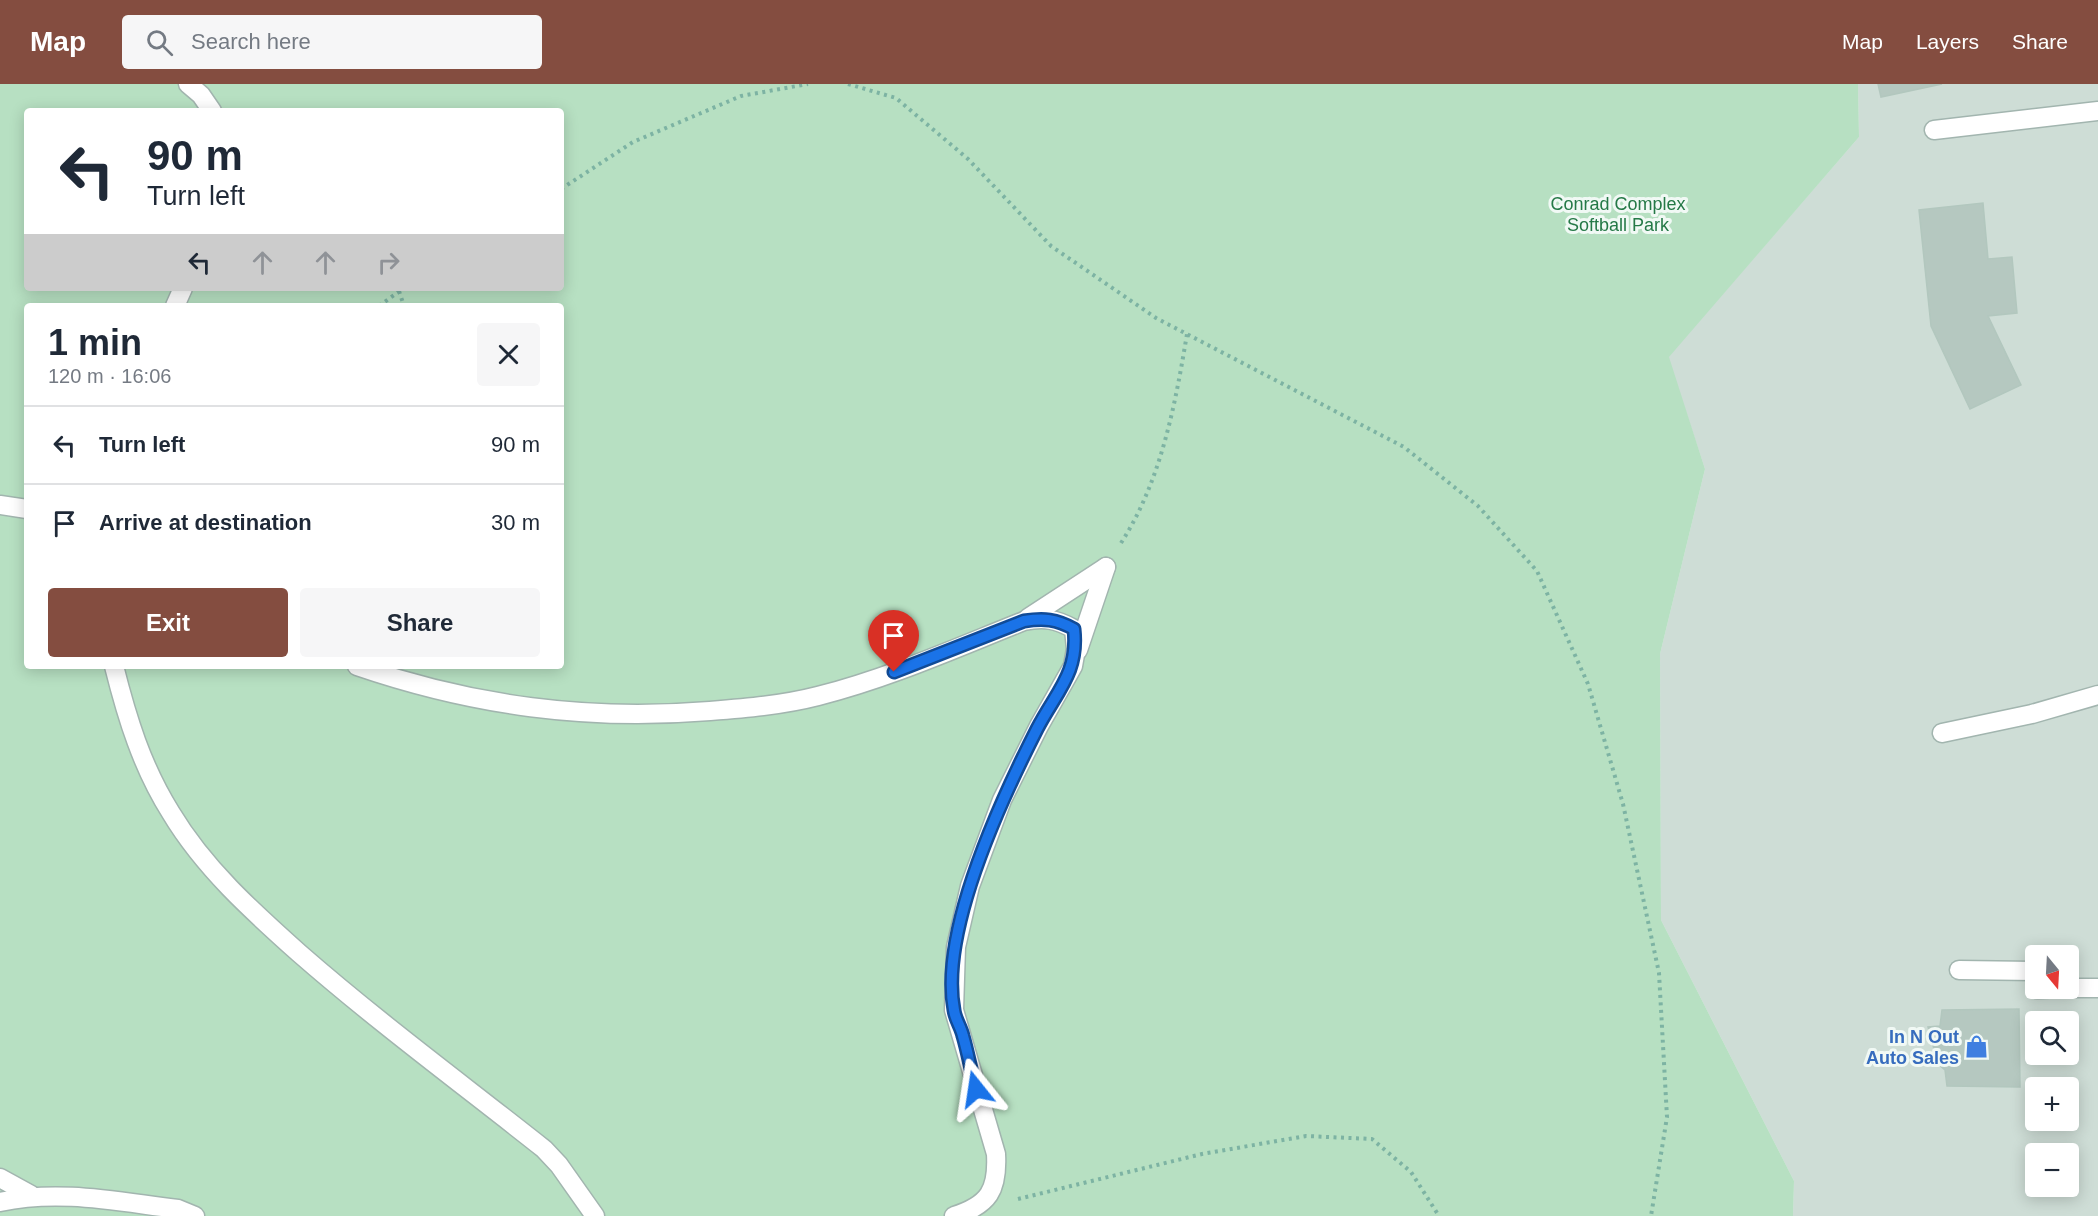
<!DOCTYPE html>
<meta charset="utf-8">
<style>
body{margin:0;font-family:Arial,sans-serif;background:#f6f6f7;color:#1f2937;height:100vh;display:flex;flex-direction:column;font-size:22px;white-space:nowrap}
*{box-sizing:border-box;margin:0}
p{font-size:20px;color:#747a83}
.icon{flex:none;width:33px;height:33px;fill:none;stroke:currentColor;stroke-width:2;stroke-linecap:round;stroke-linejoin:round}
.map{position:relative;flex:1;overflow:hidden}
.side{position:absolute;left:24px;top:219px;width:540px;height:366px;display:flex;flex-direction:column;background:#fff;border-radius:6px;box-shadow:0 3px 15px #0003}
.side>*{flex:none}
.guide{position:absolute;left:24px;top:24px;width:540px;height:183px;border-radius:6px;box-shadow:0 3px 15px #0003;background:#fff;color:#1f2937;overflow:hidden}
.needle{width:39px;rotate:162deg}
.tools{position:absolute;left:2025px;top:861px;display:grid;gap:12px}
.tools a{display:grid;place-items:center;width:54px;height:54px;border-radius:6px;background:#fff;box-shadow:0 3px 15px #0003;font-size:30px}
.pin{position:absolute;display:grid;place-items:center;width:51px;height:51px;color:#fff;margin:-62px -26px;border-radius:50% 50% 50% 0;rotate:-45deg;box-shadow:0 0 6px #0007}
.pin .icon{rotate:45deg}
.me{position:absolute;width:66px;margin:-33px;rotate:345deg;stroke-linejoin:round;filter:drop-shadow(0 0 4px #0008)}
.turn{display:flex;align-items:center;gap:21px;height:126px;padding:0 24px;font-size:27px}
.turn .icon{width:78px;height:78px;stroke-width:2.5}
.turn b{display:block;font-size:42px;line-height:51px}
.lanes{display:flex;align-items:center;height:57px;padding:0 24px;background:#0003;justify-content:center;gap:30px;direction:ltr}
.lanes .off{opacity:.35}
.round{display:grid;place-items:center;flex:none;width:63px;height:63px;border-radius:6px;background:#f6f6f7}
.summary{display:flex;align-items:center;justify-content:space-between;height:102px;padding:0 24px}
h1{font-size:36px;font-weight:800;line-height:45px}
.primary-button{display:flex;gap:12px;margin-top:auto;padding:12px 24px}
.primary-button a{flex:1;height:69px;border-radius:6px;background:#844d40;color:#fff;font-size:24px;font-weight:800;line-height:69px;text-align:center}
.primary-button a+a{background:#f6f6f7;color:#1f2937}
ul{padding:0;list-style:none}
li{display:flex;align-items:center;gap:18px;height:78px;padding:0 24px;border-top:2px solid #e0e1e3}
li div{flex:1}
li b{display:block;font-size:22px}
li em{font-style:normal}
header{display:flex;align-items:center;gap:36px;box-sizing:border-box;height:84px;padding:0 30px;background:#844d40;color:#fff}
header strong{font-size:28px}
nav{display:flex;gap:33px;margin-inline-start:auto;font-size:21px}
.search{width:420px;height:54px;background:#f6f6f7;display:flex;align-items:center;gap:15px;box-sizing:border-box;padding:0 21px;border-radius:6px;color:#747a83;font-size:22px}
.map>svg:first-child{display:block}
</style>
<header>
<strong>Map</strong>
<div class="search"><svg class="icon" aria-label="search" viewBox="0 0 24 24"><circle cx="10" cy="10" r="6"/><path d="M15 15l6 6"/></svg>Search here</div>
<nav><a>Map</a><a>Layers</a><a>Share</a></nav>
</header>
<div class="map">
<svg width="2098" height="1132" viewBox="0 0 2098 1132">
<rect width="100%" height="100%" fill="#e0ede7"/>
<path fill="#ceddd6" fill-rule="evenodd" d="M1858 0H2098V1132H1793L1794 1097 1661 836 1660 570 1705 385 1668 273 1859 53ZM2036 872H2068V904H2036ZM2036 938H2068V970H2036ZM2036 1004H2068V1036H2036ZM2036 1070H2068V1102H2036Z"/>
<path fill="#b7e0c2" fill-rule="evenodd" d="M0 0H1858L1859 53 1669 273 1705 385 1660 570 1661 836 1794 1097 1793 1132H0ZM27 27H561V204H27ZM27 222H561V582H27Z"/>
<g fill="#b5c8c0" stroke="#b2c7be" stroke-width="1.5">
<polygon points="1878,0 1942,0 1881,13"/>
<polygon points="1983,119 1988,175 2012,173 2017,229 1988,232 2021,301 1970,325 1931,242 1919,126"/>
<polygon points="2019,925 2020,1003 1947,1002 1945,986 1938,980 1928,943 1940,942 1942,926"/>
</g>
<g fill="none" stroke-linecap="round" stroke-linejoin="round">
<defs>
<g id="minor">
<polyline points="188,0 201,11 212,27"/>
<polyline points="1934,46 2098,27"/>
<polyline points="175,222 183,204"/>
<polyline points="0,421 27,425"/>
<polyline points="1028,534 1106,483"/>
<polyline points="1078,566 1106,483"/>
<path d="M114 582C127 634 142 683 171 729 204 784 252 827 299 869 378 938 462 1000 544 1065L559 1081 595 1132"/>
<path d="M357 582C474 622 587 637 710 627 747 624 783 621 818 612 889 594 956 564 1024 537 1044 533 1056 535 1074 545L1076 565 1073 582 1039 642 1002 716 970 802 956 863 954 926 996 1070C998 1106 989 1121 954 1132"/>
<polyline points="1942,649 2032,630 2098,611"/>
<polyline points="1959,886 2036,887"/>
<polyline points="2068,904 2098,904"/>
<polyline points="2037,905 2062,904"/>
<polyline points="0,1094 31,1111"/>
<path d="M0 1118C60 1105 118 1118 178 1125L195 1132"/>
</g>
</defs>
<use href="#minor" stroke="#a2b5af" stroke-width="21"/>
<g stroke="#7db3a3" stroke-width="4" stroke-dasharray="3 4.5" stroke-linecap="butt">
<polyline points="848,0 896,14 968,75 1051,162 1156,234 1404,363 1478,422 1537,487 1588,600 1623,720 1659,889 1667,1033 1651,1132"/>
<polyline points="561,105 633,58 741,12 808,0"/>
<polyline points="399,207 404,222"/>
<polyline points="379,222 404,204"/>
<path d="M1121 459C1161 397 1175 322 1187 250"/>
<polyline points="1018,1115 1202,1070 1306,1052 1372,1055 1411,1088 1439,1132"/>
</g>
<use href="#minor" stroke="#fff" stroke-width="18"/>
</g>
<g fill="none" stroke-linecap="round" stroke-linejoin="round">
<defs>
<path id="route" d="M894 588 1024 537C1044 534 1056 535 1074 545 1079 589 1056 608 1037 645 1002 714 939 848 954 926 955 935 961 943 963 952 968 969 971 987 976 1005"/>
</defs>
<use href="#route" stroke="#114b97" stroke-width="15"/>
<use href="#route" stroke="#1a73e8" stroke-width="10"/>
</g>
<defs>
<symbol id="shop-bare" viewBox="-9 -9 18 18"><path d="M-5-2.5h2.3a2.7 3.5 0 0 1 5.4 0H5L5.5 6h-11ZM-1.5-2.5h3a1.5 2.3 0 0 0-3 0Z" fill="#3f7fe0" stroke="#f1f9f5" stroke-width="2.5" paint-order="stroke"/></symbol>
</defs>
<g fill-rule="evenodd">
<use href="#shop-bare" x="1960" y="946" width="33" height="33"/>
</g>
<g text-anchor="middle" stroke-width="6" stroke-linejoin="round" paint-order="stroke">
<g font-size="18" fill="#257947" stroke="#f1f9f5">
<text x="1618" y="126">Conrad Complex<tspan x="1618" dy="21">Softball Park</tspan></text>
</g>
<g font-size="18" font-weight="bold" fill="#366cbe" stroke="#f1f9f5" text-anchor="end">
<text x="1959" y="959">In N Out<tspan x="1959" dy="21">Auto Sales</tspan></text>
</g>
</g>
</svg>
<div class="tools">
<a><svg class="needle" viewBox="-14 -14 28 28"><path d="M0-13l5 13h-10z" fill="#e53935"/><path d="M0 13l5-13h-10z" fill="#747a83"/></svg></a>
<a><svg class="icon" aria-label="search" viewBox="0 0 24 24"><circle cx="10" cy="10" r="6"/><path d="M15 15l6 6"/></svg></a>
<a>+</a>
<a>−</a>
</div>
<div class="pin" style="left:894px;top:588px;background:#d93025"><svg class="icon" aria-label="arrive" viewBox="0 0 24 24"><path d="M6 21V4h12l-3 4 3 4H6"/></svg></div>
<svg class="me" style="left:976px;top:1005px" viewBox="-20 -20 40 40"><path d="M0-17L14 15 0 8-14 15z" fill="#1a73e8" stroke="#fff" stroke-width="4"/></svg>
<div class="guide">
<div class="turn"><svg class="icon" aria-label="left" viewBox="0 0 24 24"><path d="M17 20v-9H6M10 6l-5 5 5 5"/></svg><div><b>90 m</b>Turn left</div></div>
<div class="lanes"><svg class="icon" aria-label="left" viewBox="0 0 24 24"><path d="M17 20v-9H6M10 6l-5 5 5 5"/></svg><svg class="icon off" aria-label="ahead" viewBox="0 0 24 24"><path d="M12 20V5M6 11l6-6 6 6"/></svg><svg class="icon off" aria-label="ahead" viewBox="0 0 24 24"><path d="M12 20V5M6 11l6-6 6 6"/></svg><svg class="icon off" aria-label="right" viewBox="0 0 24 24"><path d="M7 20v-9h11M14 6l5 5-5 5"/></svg></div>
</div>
<section class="side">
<div class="summary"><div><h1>1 min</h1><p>120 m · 16:06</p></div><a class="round"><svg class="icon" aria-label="close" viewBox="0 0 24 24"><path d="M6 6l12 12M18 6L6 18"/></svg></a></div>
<ul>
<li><svg class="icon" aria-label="left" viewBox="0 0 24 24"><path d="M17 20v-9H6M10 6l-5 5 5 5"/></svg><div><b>Turn left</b></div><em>90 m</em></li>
<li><svg class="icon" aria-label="arrive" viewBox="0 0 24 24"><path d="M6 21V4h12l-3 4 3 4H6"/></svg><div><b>Arrive at destination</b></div><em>30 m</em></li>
</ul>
<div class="primary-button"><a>Exit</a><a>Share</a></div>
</section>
</div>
